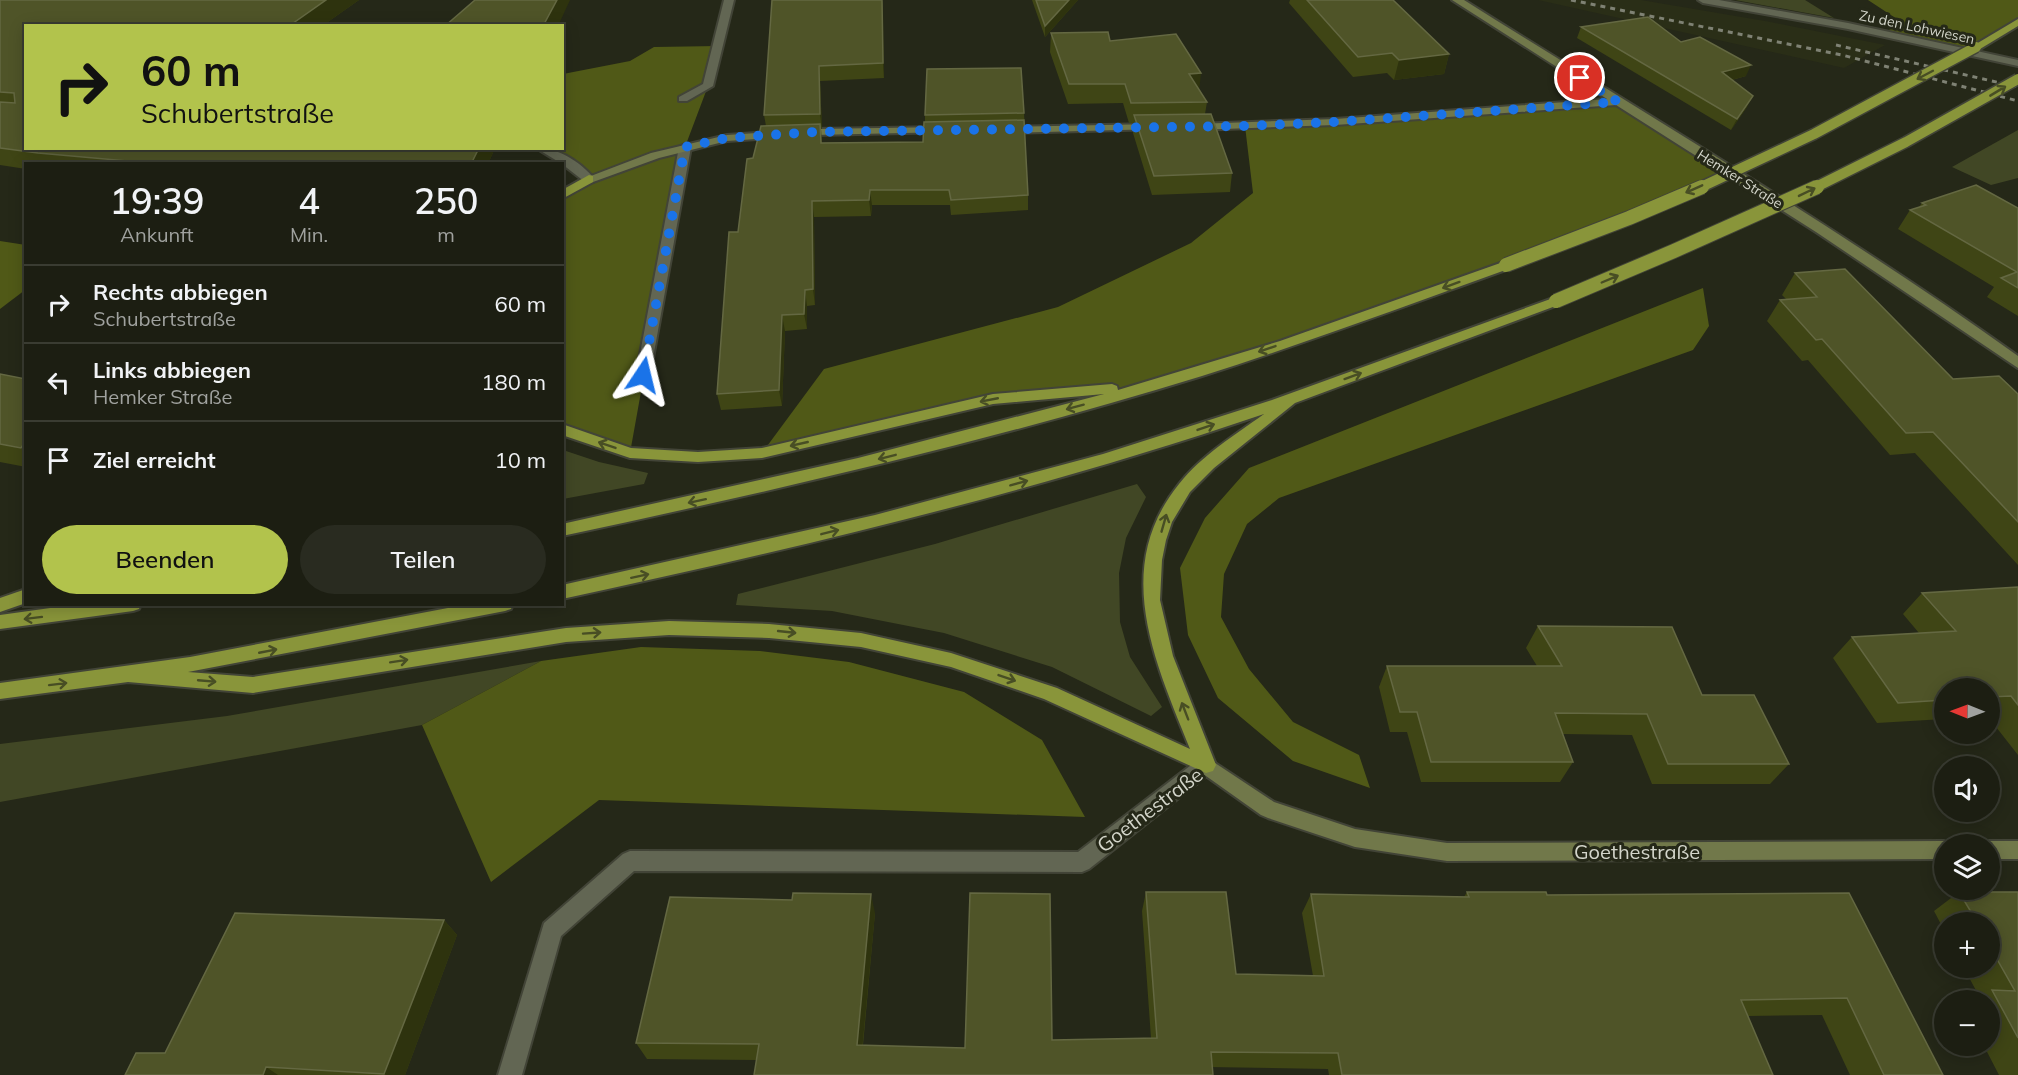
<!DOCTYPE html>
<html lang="de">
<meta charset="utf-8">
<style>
body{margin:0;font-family:Mulish,sans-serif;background:#292b20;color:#f1f3f6;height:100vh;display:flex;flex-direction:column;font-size:22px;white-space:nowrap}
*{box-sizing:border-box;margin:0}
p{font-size:20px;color:#a0a29f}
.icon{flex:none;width:33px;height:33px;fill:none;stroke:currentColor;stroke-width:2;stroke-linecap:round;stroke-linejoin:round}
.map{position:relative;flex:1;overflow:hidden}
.side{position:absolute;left:24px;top:162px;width:540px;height:444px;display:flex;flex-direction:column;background:#1c1e12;border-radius:0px;box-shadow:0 3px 15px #0003,0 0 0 2px #3a3c32}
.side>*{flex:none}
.guide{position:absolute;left:24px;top:24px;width:540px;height:126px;border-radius:0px;box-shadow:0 3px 15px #0003,0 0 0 2px #3a3c32;background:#b2c34c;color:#111;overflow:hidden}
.needle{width:39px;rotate:271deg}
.tools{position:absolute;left:1934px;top:678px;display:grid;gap:12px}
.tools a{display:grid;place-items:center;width:66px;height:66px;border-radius:50%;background:#1c1e12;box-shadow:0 3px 15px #0003,0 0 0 2px #3a3c32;font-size:30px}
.pin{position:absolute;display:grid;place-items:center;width:51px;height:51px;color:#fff;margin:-26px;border:3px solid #fff;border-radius:50%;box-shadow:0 2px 6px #0007}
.me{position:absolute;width:66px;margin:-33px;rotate:10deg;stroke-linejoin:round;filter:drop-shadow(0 0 4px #0008)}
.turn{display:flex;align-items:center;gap:21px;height:126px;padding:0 18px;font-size:27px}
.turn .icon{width:78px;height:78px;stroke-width:2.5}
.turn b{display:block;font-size:42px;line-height:51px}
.eta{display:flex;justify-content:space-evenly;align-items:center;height:102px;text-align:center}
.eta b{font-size:36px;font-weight:600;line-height:42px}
.primary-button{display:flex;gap:12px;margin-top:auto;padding:12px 18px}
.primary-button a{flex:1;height:69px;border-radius:36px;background:#b2c34c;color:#111;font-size:24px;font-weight:600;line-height:69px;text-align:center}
.primary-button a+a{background:#292b20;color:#f1f3f6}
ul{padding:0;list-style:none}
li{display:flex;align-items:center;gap:18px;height:78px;padding:0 18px;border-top:2px solid #3a3c32}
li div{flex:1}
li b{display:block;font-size:22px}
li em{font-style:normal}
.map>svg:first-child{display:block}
</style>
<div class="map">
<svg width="2018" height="1075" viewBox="0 0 2018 1075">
<rect width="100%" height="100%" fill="#252818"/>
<polygon fill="#2a2e17" points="1538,0 1641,0 1765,21 1885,45 1844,68"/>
<g fill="#414725">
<polygon points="1735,0 1805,0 1834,18"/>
<polygon points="2018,130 2018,178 1991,185 1952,167"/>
<polygon points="563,450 599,462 648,473 644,484 563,499"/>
<polygon points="1137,484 1146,497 1126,538 1119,573 1120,622 1130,657 1162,707 1151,716 1052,667 944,633 832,611 736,605 738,594 935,544"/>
<polygon points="541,661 422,725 0,802 0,744 227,716"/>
</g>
<g fill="#505917">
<polygon points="1868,0 2018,0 2018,24 1966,53 1884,34 1900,21"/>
<polygon points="718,46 708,86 685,147 630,453 563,429 563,195 589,179 541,149 562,148 563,74 630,61 654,47"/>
<polygon points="1618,102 1731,173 1506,265 1152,386 993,399 762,453 824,369 1058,307 1191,243 1253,193 1245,126"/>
<polygon points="0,241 26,245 25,290 0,309"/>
<polygon points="1703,288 1709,326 1693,350 1279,498 1247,524 1224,574 1221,617 1249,669 1293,722 1359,755 1370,788 1293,761 1218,698 1188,635 1180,568 1205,518 1249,468"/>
<polygon points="641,647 760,651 849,662 964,692 1042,740 1085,817 599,800 491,882 422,725 541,661"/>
</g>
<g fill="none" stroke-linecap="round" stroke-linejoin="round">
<defs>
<polygon id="service" points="1698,0 1719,0 1848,23 2018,60 2018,66 1848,29 1703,3"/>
<g id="minor">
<polygon points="724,0 734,0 713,86 687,101 679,101 679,97 703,84"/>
<polygon points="685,144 691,147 650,375 643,380 636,375 679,147"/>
<path d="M536 148C559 148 579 161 595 179L593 182H585L562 164Z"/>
<polygon points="1206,757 1213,759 1216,765 1213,771 1089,869 1082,872 634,871 561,936 522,1075 498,1075 544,923 623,854 630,851 1078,852 1199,759"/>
</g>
<g id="secondary">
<path d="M1452 0H1464C1648 116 1841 229 2018 356V368L1816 232 1616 105 1335 125 1196 130 1190 127 1196 124 1335 119 1607 99Z"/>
<polygon points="1155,124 1159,125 1159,129 1004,133 998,130 1004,127"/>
<polygon points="945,127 951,130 949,132 814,135 727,141 659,158 593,182 589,183 583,179 651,153 727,135 814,129"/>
<polygon points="1206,757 1274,802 1355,829 1447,843 1944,841 1952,844 1944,844 1944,859 1447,861 1355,847 1268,818 1261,815 1199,771 1196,765 1199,759"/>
<polygon points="1989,841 2018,841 2018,859 1989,859 1989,844 1981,844"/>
</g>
<g id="trunk">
<polygon points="2018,19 2018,26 1980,49 1971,47"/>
<polygon points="589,175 593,176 593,182 562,199 562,190"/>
<path d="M1506 261 1513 265 1511 268C1408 305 1306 343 1202 376 992 441 777 490 562 536V524L858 458 1104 394 993 404 762 458 698 462 630 458 562 435V424L631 448 698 452 762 448 993 394 1112 384 1117 386 1118 390 1280 341Z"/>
<path d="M1556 297 1563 301 1561 304 1295 403 1214 468 1190 492 1172 522 1166 540 1162 560 1160 600 1173 656 1216 765 1213 771 1206 773 1044 699 951 667 861 647 769 638 669 635 566 642 253 693 128 682 0 699V683L190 657 469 604H513L511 609 505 611 188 672 253 677 566 628 669 621 769 624 861 633 951 653 1057 688 1190 749C1155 662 1111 568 1179 484 1202 455 1235 435 1264 414 1035 492 799 548 562 599V585L875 515 1103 454 1272 400Z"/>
<polygon points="26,589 26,603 0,612 0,598"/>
<polygon points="79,604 141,604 139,609 133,611 0,629 0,615"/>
</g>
</defs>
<use href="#service" stroke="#424437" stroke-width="4"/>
<use href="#minor" stroke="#424437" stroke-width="4"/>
<use href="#secondary" stroke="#424437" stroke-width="4"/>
<use href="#trunk" stroke="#424437" stroke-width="4"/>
<use href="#service" fill="#626653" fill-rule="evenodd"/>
<use href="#minor" fill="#626653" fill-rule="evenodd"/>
<use href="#secondary" fill="#71784a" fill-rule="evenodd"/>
<use href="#trunk" fill="#89953a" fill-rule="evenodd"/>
<g stroke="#7f8274" stroke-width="3" stroke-dasharray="5 5" stroke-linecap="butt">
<polyline points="1571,0 1842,55 2018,101"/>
<polyline points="1836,45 2018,87"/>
</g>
<defs>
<g id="trunk-bridge-far1">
<polyline points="1699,188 1814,134 1976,47"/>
<polyline points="1814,188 1906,142 2018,79"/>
</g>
<g id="trunk-bridge">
<polyline points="1506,265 1629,218 1702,187"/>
<polyline points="1556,301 1674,251 1817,187"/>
</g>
</defs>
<use href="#trunk-bridge-far1" stroke="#424437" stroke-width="13" stroke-linecap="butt"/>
<use href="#trunk-bridge" stroke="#424437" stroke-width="16" stroke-linecap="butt"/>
<use href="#trunk-bridge-far1" stroke="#89953a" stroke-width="10"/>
<use href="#trunk-bridge" stroke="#89953a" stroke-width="14"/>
</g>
<g fill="#3f4515">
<polygon points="0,0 359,0 322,26 26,148 495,148 488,164 26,164 26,169 0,165"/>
<polygon points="882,0 884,78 820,81 822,129 821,129 822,143 923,142 925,122 925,115 1024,113 1028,195 1028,210 951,215 950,205 872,205 871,216 814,217 815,305 807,306 807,329 785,331 782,406 721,410 717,394 738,232 753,158 766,126 764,115"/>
<polygon points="1032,0 1078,0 1045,37"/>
<polygon points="1290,0 1393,0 1449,54 1444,74 1394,80 1387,73 1353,77 1289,3"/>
<polygon points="1581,27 1681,42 1746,76 1732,80 1747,107 1731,130 1577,38"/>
<polygon points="1051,33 1110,41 1199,89 1207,102 1205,114 1232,173 1230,192 1152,195 1133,133 1134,123 1129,123 1123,103 1068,104 1050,52"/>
<polygon points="1922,203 2018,208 2018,316 1987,297 1994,287 1898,229 1910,210 1919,207"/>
<polygon points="1795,273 1953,379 2018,394 2018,565 1915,453 1890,455 1808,360 1802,361 1767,321 1780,300 1786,299 1782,295"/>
<polygon points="0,374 26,379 26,467 0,462"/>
<polygon points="2018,587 2018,755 1989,718 1989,688 1944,688 1944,719 1877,723 1833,658 1852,637 1919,633 1903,614 1922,593"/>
<polygon points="1538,626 1702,695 1789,764 1770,784 1652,784 1632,735 1563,734 1573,762 1560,782 1421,782 1407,732 1390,732 1379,687 1387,666 1537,666 1526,648"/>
<polygon points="1146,892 1236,974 1313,976 1302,913 1311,894 1464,897 1467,892 1547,895 1849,893 1943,1075 1850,1075 1822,1015 1748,1016 1773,1075 1329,1075 1328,1069 756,1060 647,1059 636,1043 875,913 863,1045 965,1048 1052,1040 1151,1038 1142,911"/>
<polygon points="1959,892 2018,892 2018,1075 1999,1075 1984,1046 1989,1046 1989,1000 1976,1000 1980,998 1964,968 1989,968 1989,922 1944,922 1944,930 1934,911"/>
<polygon points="444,920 457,935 405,1075 125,1075 165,1053"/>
</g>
<g fill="#2e330e">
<polygon points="326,0 359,0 322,26 289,26"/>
<polygon points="557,0 570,0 558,26 543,26"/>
<polygon points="882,0 883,5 884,78 883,63"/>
<polygon points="1069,0 1078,0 1045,37 1045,26"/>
<polygon points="1449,54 1444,74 1394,80 1399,60"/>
<polygon points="1751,65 1746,76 1716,84 1722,72"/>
<polygon points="819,66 820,81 822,129 820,114"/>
<polygon points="1201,73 1199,92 1189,74"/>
<polygon points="1753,96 1747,107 1731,130 1737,119"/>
<polygon points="479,148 495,148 488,164 471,164"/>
<polygon points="870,190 872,205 871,216 869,200"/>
<polygon points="812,201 814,217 815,305 813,289"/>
<polygon points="805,290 807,306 807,329 804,314"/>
<polygon points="782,315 785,331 782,406 779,390"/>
<polygon points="23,445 26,448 26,453 21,448"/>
<polygon points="871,894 875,913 861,1061 857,1045"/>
<polygon points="444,920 457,935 405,1075 386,1075 384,1074"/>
<polygon points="266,1067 278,1075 263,1075"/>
</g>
<g fill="#4f5428" stroke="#646842" stroke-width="1.5">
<polygon points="0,0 326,0 289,26 26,26 26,148 479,148 471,164 161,164 38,153 0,148 0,102 15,103 14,93 0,92"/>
<polygon points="475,0 557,0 543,26 445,26"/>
<polygon points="772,0 882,0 883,63 819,66 820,114 764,115"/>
<polygon points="1036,0 1069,0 1045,26"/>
<polygon points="1307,0 1393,0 1449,54 1399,60 1392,53 1358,57"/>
<polygon points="1648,17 1681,42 1700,37 1751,65 1722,72 1753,96 1737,119 1581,27"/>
<polygon points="1108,32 1110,41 1176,34 1201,73 1189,74 1207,102 1131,103 1125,84 1069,84 1051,33"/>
<polygon points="1021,68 1024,113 925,115 927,69"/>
<polygon points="1211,114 1232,173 1154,176 1134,115"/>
<polygon points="1024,120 1028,195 951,200 949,190 870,190 869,200 812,201 813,289 805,290 804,314 782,315 779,390 717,394 729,232 738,232 747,159 753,158 761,126 820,124 821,143 923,142 924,122"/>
<polygon points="1976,185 2018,208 2018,288 2001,278 2017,272 1910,210 1926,205 1922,203"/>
<polygon points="1845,269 1953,379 1999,376 2018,394 2018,522 1933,432 1906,433 1822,339 1816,340 1780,300 1817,297 1795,273"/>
<polygon points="0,374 26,379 26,446 23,445 21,448 0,444"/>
<polygon points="2018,587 2018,705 2011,696 1989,697 1989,688 1944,688 1944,700 1898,703 1852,637 1956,631 1922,593"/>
<polygon points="1538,626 1672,627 1702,695 1754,695 1789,764 1668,764 1647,714 1555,713 1573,762 1431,762 1417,712 1400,712 1387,666 1562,666"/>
<polygon points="1146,892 1226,892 1236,974 1324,976 1311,894 1469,897 1467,892 1546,892 1547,895 1849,893 1943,1075 1884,1075 1847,998 1741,1000 1773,1075 1342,1075 1338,1053 1211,1052 1213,1075 754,1075 759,1044 636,1043 670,897 792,900 793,893 871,894 857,1045 965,1048 970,893 1050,894 1052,1040 1157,1038"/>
<polygon points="1959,892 2018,892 2018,1038 1992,990 2015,991 1989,945 1989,922 1977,922"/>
<polygon points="235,913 444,920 384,1074 266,1067 263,1075 125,1075 136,1053 165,1053"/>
</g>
<defs><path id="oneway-shaft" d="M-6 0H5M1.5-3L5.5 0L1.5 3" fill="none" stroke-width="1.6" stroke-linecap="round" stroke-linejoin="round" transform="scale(1.5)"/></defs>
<g stroke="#484e24">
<use href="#oneway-shaft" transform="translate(1925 75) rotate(152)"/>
<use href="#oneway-shaft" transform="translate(1998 91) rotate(-31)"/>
<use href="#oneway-shaft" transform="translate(1694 189) rotate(156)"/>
<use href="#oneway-shaft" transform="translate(1807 192) rotate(-26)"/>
<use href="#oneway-shaft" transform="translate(1610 279) rotate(-23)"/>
<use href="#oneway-shaft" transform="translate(1451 285) rotate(160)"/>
<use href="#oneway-shaft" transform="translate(1267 349) rotate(161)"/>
<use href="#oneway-shaft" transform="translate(1353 376) rotate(-20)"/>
<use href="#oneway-shaft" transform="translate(989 400) rotate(169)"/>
<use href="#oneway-shaft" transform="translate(1075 407) rotate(165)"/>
<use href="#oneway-shaft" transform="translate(1206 427) rotate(-19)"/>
<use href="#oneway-shaft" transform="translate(799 444) rotate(167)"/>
<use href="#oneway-shaft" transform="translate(607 445) rotate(-161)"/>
<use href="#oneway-shaft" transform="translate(887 457) rotate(166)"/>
<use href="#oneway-shaft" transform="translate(1019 483) rotate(-15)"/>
<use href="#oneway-shaft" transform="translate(697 501) rotate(168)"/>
<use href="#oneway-shaft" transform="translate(1164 523) rotate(-74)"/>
<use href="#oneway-shaft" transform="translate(830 532) rotate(-14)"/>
<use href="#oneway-shaft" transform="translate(640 576) rotate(-12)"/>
<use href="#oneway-shaft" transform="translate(33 618) rotate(173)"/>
<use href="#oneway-shaft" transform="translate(787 632) rotate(6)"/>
<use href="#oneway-shaft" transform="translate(592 633) rotate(-4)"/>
<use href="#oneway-shaft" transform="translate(268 651) rotate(-11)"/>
<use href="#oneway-shaft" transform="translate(399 661) rotate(-9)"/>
<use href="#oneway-shaft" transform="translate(1007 678) rotate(19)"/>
<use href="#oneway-shaft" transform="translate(207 681) rotate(5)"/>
<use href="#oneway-shaft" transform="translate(58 684) rotate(-7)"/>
<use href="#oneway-shaft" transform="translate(1185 711) rotate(-111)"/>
</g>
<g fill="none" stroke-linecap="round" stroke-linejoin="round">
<polyline stroke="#1a73e8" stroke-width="10" stroke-dasharray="0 18" points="643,375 685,147 727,138 814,132 1245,126 1335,122 1618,102 1580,78"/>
</g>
<g text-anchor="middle" stroke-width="6" stroke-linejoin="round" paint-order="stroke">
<g font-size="14" fill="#d3d5ca" stroke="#252818">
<text transform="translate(1917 27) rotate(12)" y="5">Zu den Lohwiesen</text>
<text transform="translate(1740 179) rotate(32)" y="5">Hemker Straße</text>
</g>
<g font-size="20" fill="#d3d5ca" stroke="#252818">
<text transform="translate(1150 810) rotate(-37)" y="7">Goethestraße</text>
<text x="1637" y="859">Goethestraße</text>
</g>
</g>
</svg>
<div class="tools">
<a><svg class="needle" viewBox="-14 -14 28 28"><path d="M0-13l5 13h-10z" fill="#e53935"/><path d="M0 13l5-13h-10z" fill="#a0a29f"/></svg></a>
<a><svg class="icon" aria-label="sound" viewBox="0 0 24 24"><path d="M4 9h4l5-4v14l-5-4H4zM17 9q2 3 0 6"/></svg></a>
<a><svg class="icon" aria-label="layers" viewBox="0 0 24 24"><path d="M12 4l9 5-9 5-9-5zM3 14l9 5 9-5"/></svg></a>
<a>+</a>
<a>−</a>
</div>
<div class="pin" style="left:1580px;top:78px;background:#d93025"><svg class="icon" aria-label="arrive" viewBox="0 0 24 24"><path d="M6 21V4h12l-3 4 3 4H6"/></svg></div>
<svg class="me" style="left:643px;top:375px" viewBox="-20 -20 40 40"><path d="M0-17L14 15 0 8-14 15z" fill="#1a73e8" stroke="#fff" stroke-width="4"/></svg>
<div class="guide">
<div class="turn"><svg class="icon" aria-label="right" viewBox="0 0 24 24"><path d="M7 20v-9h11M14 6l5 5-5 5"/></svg><div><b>60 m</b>Schubertstraße</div></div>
</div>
<section class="side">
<div class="eta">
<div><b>19:39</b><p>Ankunft</p></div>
<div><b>4</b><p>Min.</p></div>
<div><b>250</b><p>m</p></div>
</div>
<ul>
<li><svg class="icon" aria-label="right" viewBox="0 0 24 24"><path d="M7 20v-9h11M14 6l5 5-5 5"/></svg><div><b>Rechts abbiegen</b><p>Schubertstraße</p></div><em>60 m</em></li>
<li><svg class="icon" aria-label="left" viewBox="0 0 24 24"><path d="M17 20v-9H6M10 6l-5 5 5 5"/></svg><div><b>Links abbiegen</b><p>Hemker Straße</p></div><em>180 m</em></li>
<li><svg class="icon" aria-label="arrive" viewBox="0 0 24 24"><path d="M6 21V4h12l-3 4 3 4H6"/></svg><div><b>Ziel erreicht</b></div><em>10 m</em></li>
</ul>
<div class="primary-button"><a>Beenden</a><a>Teilen</a></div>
</section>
</div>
